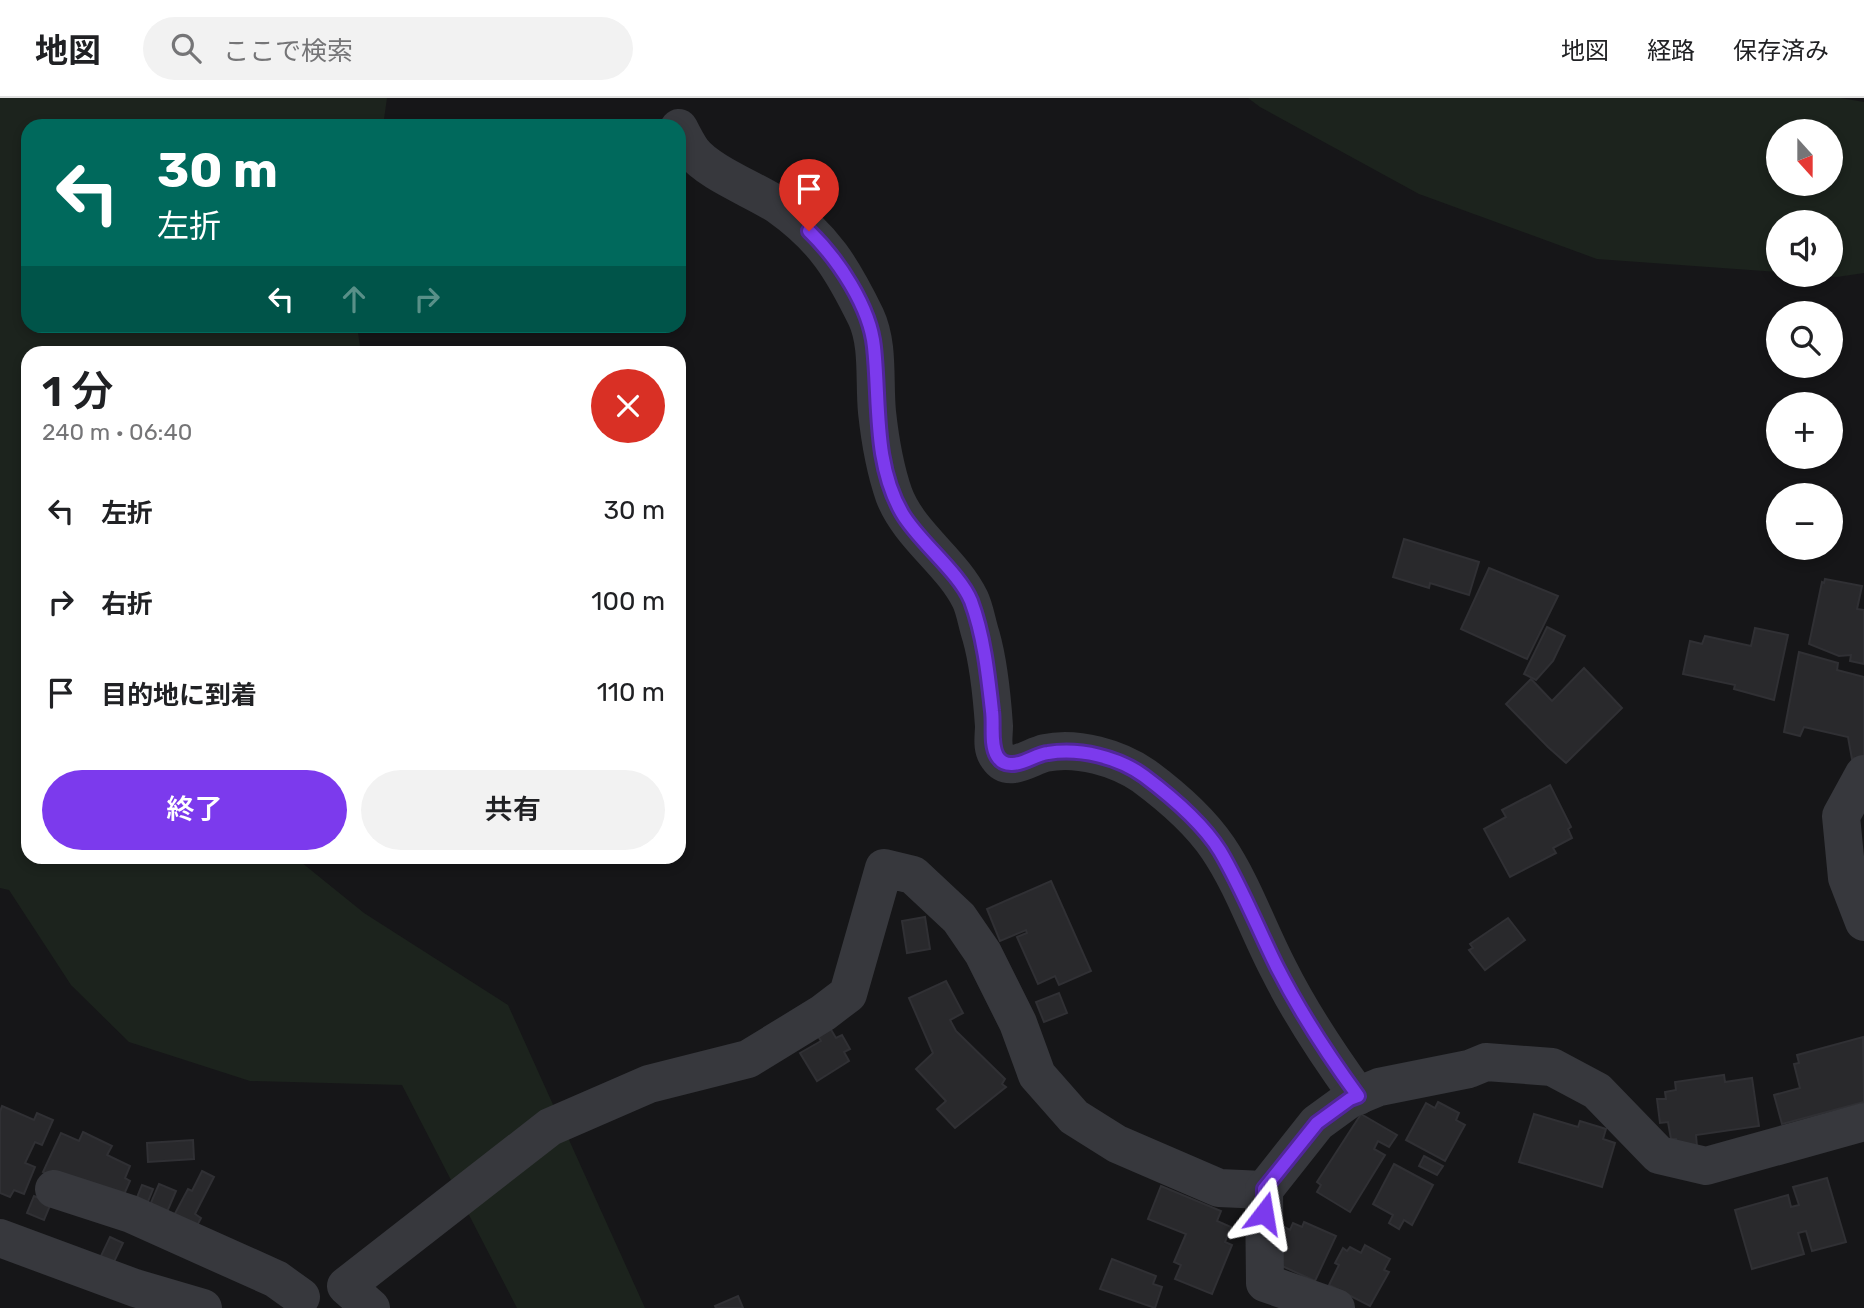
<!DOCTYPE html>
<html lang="ja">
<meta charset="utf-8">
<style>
body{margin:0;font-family:Rubik,"Noto Sans JP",sans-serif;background:#f2f2f2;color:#202124;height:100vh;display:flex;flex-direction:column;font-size:26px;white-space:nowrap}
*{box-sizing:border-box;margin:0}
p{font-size:23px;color:#757577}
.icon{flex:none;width:38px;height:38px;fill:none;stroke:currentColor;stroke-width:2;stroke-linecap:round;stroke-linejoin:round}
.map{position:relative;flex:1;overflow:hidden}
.details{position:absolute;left:21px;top:248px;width:665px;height:518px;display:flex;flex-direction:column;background:#fff;border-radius:21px;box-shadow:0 4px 10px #0003}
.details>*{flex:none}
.top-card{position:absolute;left:21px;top:21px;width:665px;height:214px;border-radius:21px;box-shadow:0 4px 10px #0003;background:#00695c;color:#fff;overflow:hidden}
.needle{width:46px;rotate:159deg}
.fabs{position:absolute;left:1766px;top:21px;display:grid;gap:14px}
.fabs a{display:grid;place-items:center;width:77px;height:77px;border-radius:50%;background:#fff;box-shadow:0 4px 10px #0003;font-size:35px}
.pin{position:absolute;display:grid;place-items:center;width:60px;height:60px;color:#fff;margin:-72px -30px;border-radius:50% 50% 50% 0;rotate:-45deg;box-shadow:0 0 7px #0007}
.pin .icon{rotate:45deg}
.me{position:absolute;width:77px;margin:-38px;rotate:14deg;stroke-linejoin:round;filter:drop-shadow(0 0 5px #0008)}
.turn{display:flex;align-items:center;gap:24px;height:147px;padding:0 21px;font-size:32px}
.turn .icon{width:91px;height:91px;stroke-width:2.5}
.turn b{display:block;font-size:49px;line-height:60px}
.lanes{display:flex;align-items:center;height:66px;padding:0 21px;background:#0003;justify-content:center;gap:35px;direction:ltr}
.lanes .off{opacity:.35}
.round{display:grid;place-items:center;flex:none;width:74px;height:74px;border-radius:37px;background:#f2f2f2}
.headline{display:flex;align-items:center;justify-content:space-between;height:119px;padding:0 21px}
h1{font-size:42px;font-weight:600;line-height:52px}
.cta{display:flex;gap:14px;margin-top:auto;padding:14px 21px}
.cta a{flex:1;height:80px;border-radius:42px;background:#7c3aed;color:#fff;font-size:28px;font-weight:600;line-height:80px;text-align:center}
.cta a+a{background:#f2f2f2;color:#202124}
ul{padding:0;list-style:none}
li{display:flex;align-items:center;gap:21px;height:91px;padding:0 21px}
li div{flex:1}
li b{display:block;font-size:26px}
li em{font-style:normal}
header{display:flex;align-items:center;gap:42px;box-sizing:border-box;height:98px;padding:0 35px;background:#fff;border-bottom:2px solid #e0e0e0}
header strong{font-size:33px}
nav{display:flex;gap:38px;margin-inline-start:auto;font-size:24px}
.search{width:490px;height:63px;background:#f2f2f2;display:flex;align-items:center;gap:18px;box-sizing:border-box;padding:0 24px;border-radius:38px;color:#757577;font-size:26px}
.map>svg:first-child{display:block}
</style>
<header>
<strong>地図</strong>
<div class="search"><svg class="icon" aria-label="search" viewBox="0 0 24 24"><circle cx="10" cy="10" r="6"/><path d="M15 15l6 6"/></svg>ここで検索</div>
<nav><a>地図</a><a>経路</a><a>保存済み</a></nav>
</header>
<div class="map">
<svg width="1864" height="1210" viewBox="0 0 1864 1210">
<rect width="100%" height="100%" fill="#161618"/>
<g fill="#1c231d" fill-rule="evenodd">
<polygon points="0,0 387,0 383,28 28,28 28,228 357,228 361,255 28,256 28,760 296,760 364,815 508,907 645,1210 517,1210 402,987 250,983 129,944 71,887 9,792 0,790"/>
<path d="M1248 0H1841L1864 4V175L1837 179 1812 177H1830V124H1778V174L1597 161 1419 96 1260 9ZM1778 33H1830V86H1778Z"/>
</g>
<g fill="#29292c" stroke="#303034" stroke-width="2">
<polygon points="1404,441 1479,464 1469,497 1430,485 1429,490 1393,479"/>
<polygon points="1489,470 1558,498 1527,561 1461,531"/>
<polygon points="1825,481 1862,488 1857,511 1864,512 1864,566 1850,563 1851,557 1839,558 1809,546 1822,484 1824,485"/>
<polygon points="1547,529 1565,538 1553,563 1536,582 1524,576"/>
<polygon points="1755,530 1788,537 1774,602 1734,591 1735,587 1683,576 1690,543 1702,546 1705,538 1751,548"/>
<polygon points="1799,554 1838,565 1837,572 1864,579 1864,666 1859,659 1852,661 1848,639 1804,629 1800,638 1784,634"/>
<polygon points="1584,570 1622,610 1566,665 1548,649 1506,606 1531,581 1552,603"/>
<polygon points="1550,687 1571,729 1568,731 1572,740 1553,750 1556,755 1510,779 1484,731 1506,719 1502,712"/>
<polygon points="1051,783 1091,873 1059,887 1055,878 1038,886 1017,839 1027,835 1026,832 1000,843 987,811"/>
<polygon points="925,819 930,851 907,855 902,823"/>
<polygon points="1508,820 1525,842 1485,872 1469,852 1473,850 1470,846"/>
<polygon points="946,883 963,915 950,922 956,933 1005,981 1002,986 1006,989 955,1030 937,1011 946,1003 916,971 933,955 909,900"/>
<polygon points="1059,895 1067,915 1044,924 1036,904"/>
<polygon points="830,930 836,940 842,937 850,951 844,954 849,963 817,983 800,955 821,943 818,938"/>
<polygon points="1863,939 1864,1004 1782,1026 1774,997 1800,990 1794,966 1799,965 1797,957"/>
<polygon points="1724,977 1725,984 1752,980 1759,1028 1696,1037 1697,1049 1677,1052 1676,1041 1671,1041 1668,1024 1660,1025 1657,1001 1666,1001 1665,994 1676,992 1675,984"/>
<polygon points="1438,1004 1459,1015 1456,1022 1465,1027 1445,1063 1406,1042 1426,1005 1435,1010"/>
<polygon points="2,1008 34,1022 37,1015 53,1022 42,1047 35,1044 25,1065 35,1069 24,1096 14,1092 10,1099 0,1095 0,1014"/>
<polygon points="1361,1016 1397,1037 1389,1049 1378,1043 1374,1051 1385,1057 1350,1114 1317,1094 1321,1087 1317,1084"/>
<polygon points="1534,1016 1578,1029 1580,1023 1606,1031 1603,1041 1615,1045 1602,1089 1519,1064"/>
<polygon points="83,1034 112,1048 107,1057 130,1068 125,1080 130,1083 122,1101 67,1086 43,1074 61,1035 79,1043"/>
<polygon points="193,1042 194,1061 148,1064 147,1045"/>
<polygon points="1424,1058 1443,1068 1437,1077 1419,1068"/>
<polygon points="1394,1066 1433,1087 1412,1127 1404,1122 1399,1131 1389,1125 1393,1117 1373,1106"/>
<polygon points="202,1073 214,1079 195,1116 201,1120 193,1135 171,1123 188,1091 192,1093"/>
<polygon points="1827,1080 1846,1144 1812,1153 1806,1133 1798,1135 1804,1156 1752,1171 1735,1112 1788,1097 1791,1109 1799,1107 1793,1089"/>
<polygon points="159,1086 176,1093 164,1121 147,1114"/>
<polygon points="142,1087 153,1091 147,1106 136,1102"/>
<polygon points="1161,1088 1221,1113 1217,1123 1231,1129 1225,1144 1232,1147 1212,1196 1175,1181 1181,1167 1174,1164 1186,1136 1148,1121"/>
<polygon points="34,1098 51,1105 44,1122 27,1115"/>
<polygon points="1304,1124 1336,1138 1315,1183 1271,1163 1282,1128 1290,1132 1293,1125 1302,1129"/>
<polygon points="110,1139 123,1145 113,1166 100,1160"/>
<polygon points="1365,1147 1390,1161 1384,1172 1389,1174 1370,1208 1329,1187 1339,1167 1335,1165 1343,1150 1347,1153 1350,1149 1361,1155"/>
<polygon points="1112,1161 1156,1178 1153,1186 1162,1189 1155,1210 1100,1191"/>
<polygon points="738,1198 743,1210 716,1210 715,1208"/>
</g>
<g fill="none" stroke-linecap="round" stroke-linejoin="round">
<g stroke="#37383d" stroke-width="38">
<path d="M679 30C683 38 687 46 692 53 709 75 755 92 779 108 824 140 842 170 866 219 879 247 874 283 877 314 880 342 885 371 894 397 909 437 952 464 970 501 975 511 977 526 981 538 989 566 992 599 994 628 994 638 991 650 998 659 1009 676 1031 658 1045 655 1077 648 1118 660 1144 678 1171 698 1199 722 1218 750 1243 787 1258 832 1279 872 1301 916 1329 958 1358 998"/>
<polyline points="1864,676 1841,718 1847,780 1864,824"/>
<polyline points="54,1091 131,1116 276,1181 301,1199"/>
<polyline points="0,1140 135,1190 203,1210"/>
<polyline points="371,1210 346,1188 550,1029 649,986 748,961 823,915 848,896 884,770 913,777 959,820 983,855 1018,925 1037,977 1074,1019 1117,1046 1219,1090 1264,1092"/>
<polyline points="1336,1210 1265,1185 1264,1092 1317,1025 1350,1001 1379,989 1469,971 1486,964 1552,969 1597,993 1659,1057 1706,1068 1864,1024"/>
</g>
</g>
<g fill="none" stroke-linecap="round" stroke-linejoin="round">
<defs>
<path id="route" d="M809 133C838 161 870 209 874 249 880 304 873 365 902 415 918 443 959 474 971 503 984 538 988 577 992 613 994 627 990 646 997 658 1000 663 1005 666 1011 666 1023 667 1036 656 1048 655 1080 650 1118 659 1144 678 1172 699 1202 724 1220 753 1242 790 1258 831 1277 869 1300 914 1328 957 1358 998L1350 1001 1317 1025 1264 1091V1115"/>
</defs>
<use href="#route" stroke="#51269a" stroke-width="18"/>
<use href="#route" stroke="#7c3aed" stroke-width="12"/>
</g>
</svg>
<div class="fabs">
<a><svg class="needle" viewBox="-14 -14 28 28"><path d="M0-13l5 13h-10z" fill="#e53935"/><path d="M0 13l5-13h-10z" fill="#757577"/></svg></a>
<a><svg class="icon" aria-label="sound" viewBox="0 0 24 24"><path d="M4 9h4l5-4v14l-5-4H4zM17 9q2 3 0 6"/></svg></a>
<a><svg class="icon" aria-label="search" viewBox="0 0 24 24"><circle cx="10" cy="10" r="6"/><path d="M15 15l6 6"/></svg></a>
<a>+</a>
<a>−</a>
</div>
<div class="pin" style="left:809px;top:133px;background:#d93025"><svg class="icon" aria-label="arrive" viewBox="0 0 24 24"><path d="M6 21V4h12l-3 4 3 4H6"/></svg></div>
<svg class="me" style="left:1264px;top:1115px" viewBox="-20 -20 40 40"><path d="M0-17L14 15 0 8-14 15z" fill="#7c3aed" stroke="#fff" stroke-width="4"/></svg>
<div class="top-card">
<div class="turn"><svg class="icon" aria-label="left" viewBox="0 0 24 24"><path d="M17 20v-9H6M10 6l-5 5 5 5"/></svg><div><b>30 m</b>左折</div></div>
<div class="lanes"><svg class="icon" aria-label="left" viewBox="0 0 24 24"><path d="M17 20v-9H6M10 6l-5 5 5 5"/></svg><svg class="icon off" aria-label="ahead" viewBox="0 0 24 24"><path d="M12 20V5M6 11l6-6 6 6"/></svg><svg class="icon off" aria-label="right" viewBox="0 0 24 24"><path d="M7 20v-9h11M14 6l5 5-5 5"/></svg></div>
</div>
<section class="details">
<div class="headline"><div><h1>1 分</h1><p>240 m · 06:40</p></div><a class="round" style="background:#d93025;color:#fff"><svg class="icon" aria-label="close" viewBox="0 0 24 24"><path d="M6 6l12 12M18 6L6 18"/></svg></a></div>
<ul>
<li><svg class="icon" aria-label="left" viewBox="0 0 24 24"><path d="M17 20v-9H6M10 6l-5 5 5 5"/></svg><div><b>左折</b></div><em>30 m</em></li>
<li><svg class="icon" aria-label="right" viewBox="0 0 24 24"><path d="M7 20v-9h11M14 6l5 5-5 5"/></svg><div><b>右折</b></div><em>100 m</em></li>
<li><svg class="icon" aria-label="arrive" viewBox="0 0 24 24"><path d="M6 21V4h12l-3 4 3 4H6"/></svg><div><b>目的地に到着</b></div><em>110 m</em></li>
</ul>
<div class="cta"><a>終了</a><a>共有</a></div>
</section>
</div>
